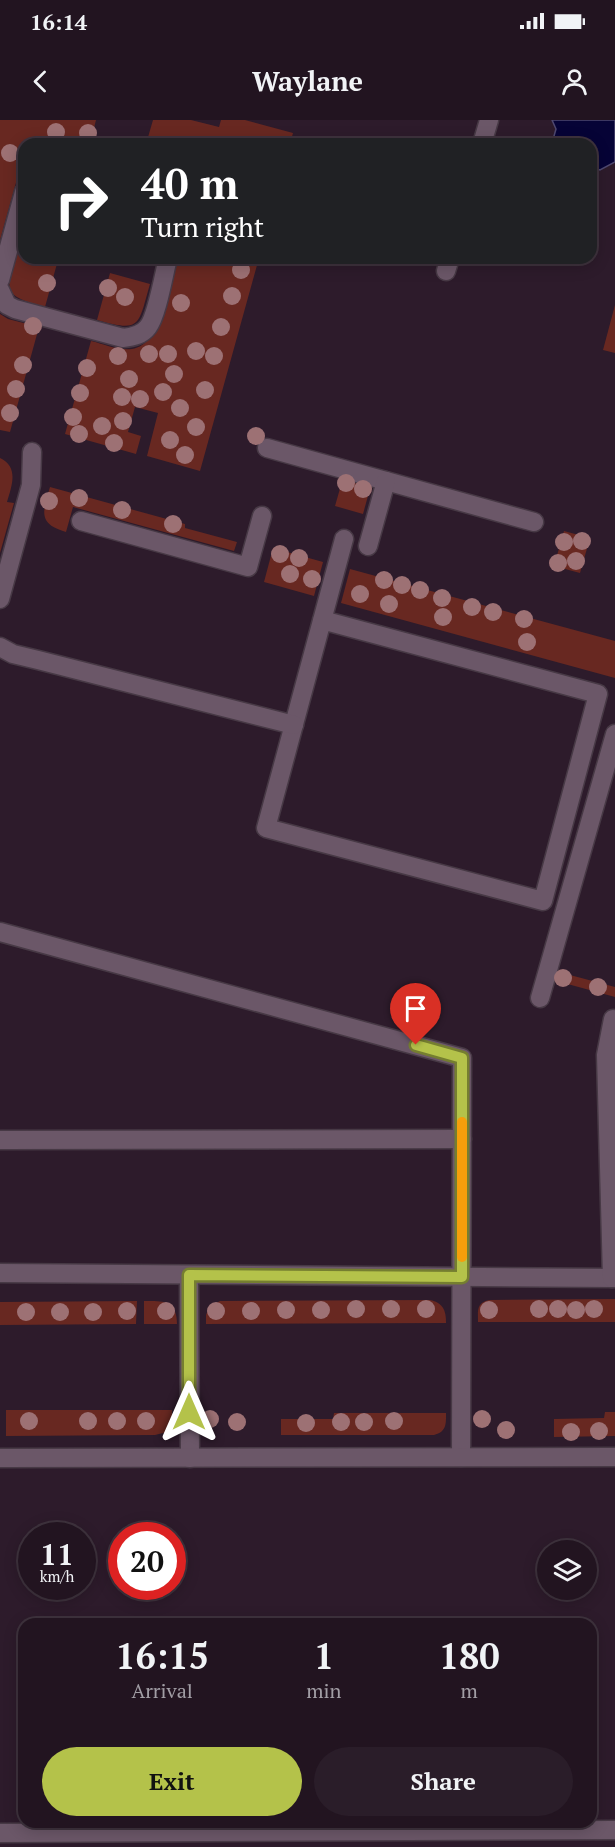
<!DOCTYPE html>
<style>
body{margin:0;font-family:"PT Serif",serif;background:#2a1d29;color:#f1f3f6;height:100vh;display:flex;flex-direction:column;font-size:22px;white-space:nowrap}
*{box-sizing:border-box;margin:0}
p{font-size:20px;color:#a29ea5}
.icon{flex:none;width:33px;height:33px;fill:none;stroke:currentColor;stroke-width:2;stroke-linecap:round;stroke-linejoin:round}
.map{position:relative;flex:1;overflow:hidden}
.side{position:absolute;left:18px;top:1498px;width:579px;height:210px;display:flex;flex-direction:column;background:#221420;border-radius:18px;box-shadow:0 3px 15px #0003,0 0 0 2px #3f333e}
.side>*{flex:none}
.banner{position:absolute;left:18px;top:18px;width:579px;height:126px;border-radius:18px;box-shadow:0 3px 15px #0003,0 0 0 2px #3f333e;background:#202124;color:#fff;overflow:hidden}
.controls{position:absolute;left:537px;top:1420px;display:grid;gap:12px}
.controls a{display:grid;place-items:center;width:60px;height:60px;border-radius:50%;background:#221420;box-shadow:0 3px 15px #0003,0 0 0 2px #3f333e;font-size:30px}
.speed{position:absolute;left:18px;top:1402px;display:flex;gap:12px;font-size:30px;font-weight:700;text-align:center}
.speed>*{display:grid;place-content:center;width:78px;height:78px;border-radius:50%;background:#221420;box-shadow:0 3px 15px #0003,0 0 0 2px #3f333e;line-height:1}
.speed small{font-size:15px;font-weight:400}
.speed .limit{border:9px solid #d22;background:#fff;color:#111}
.pin{position:absolute;display:grid;place-items:center;width:51px;height:51px;color:#fff;margin:-62px -26px;border-radius:50% 50% 50% 0;rotate:-45deg;box-shadow:0 0 6px #0007}
.pin .icon{rotate:45deg}
.me{position:absolute;width:66px;margin:-33px;rotate:0deg;stroke-linejoin:round;filter:drop-shadow(0 0 4px #0008)}
.turn{display:flex;align-items:center;gap:21px;height:126px;padding:0 24px;font-size:27px}
.turn .icon{width:78px;height:78px;stroke-width:2.5}
.turn b{display:block;font-size:42px;line-height:51px}
.eta{display:flex;justify-content:space-evenly;align-items:center;height:102px;text-align:center}
.eta b{font-size:36px;font-weight:800;line-height:42px}
.action{display:flex;gap:12px;margin-top:auto;padding:12px 24px}
.action a{flex:1;height:69px;border-radius:36px;background:#b4c24a;color:#111;font-size:24px;font-weight:800;line-height:69px;text-align:center}
.action a+a{background:#2a1d29;color:#f1f3f6}
.status{display:flex;justify-content:space-between;align-items:center;height:42px;padding:0 30px;background:#221420;direction:ltr}
.status svg{height:16px;fill:currentColor}
header{display:flex;justify-content:space-between;align-items:center;height:78px;padding:0 24px;background:#221420;font-size:27px;font-weight:800}
.map>svg:first-child{display:block}
</style>
<div class="status"><b>16:14</b><svg viewBox="0 0 49 12"><path d="M0 12V9h3v3zM5 12V6h3v6zM10 12V3h3v9zM15 12V0h3v12zM26 1h20v11H26zM47 4h2v5h-2z"/></svg></div>
<header><svg class="icon" aria-label="back" viewBox="0 0 24 24"><path d="M15 5l-7 7 7 7"/></svg>Waylane<svg class="icon" aria-label="person" viewBox="0 0 24 24"><circle cx="12" cy="8" r="4"/><path d="M4 21q1-7 8-7t8 7"/></svg></header>
<div class="map">
<svg width="615" height="1727" viewBox="0 0 615 1727">
<rect width="100%" height="100%" fill="#2d1b2b"/>
<g fill="#682821">
<polygon points="0,0 96,0 90,24 24,24 24,34 0,120"/>
<polygon points="153,0 191,0 219,7 221,0 245,0 293,13 290,24 146,24"/>
<path d="M18 129 24 131V138H51L58 140 45 187C0 175 6 170 18 129Z"/>
<path d="M177 138H259L200 351 147 336 158 293 135 287 128 312 141 316 136 334 65 314 91 221C104 224 119 231 132 229 162 225 170 162 177 138Z"/>
<path d="M110 153 150 164C138 205 142 213 97 200Z"/>
<polygon points="615,185 615,233 603,230"/>
<polygon points="0,194 8,199 39,207 10,312 0,310"/>
<path d="M0 338C19 347 12 365 7 382L14 383 0 433Z"/>
<polygon points="343,358 371,365 363,394 335,386"/>
<path d="M50 367 185 404V408L237 422 234 431 73 387 66 412C37 404 43 391 50 367Z"/>
<polygon points="564,411 590,418 580,453 554,446"/>
<polygon points="273,428 323,442 314,476 264,462"/>
<polygon points="350,449 615,521 615,558 341,483"/>
<polygon points="555,851 615,867 615,877 553,860"/>
<path d="M615 1179V1202H478C478 1191 476 1183 489 1180Z"/>
<path d="M430 1180C443 1183 446 1190 446 1203L206 1204V1195L209 1187 220 1181Z"/>
<polygon points="137,1181 136,1204 0,1205 0,1182"/>
<path d="M144 1181C163 1181 177 1180 177 1204H144Z"/>
<polygon points="6,1290 172,1290 172,1303 167,1312 155,1315 6,1316"/>
<polygon points="605,1292 615,1292 615,1316 554,1317 554,1299 604,1298"/>
<path d="M334 1293H446C446 1303 447 1312 434 1315H281V1299H333Z"/>
</g>
<polygon fill="#060336" stroke="#4f4970" stroke-width="1.5" points="552,0 615,0 615,42 600,50 591,47 591,24 552,23 556,9"/>
<g fill="none" stroke-linecap="round" stroke-linejoin="round">
<defs>
<g id="minor">
<polyline points="482,24 489,0"/>
<polyline points="446,151 450,138"/>
<polyline points="0,160 24,72"/>
<path d="M0 170 7 185 15 189 123 218C133 217 142 215 148 207 157 196 164 153 168 138"/>
<polyline points="267,328 534,402"/>
<polyline points="81,401 248,447 262,396"/>
<polyline points="368,426 386,361"/>
<polyline points="0,479 31,365 32,332"/>
<polyline points="322,500 598,574 543,781 266,708 344,419"/>
<polyline points="0,527 13,534 38,540 294,605"/>
<polyline points="0,812 462,938 461,1337"/>
<polyline points="540,878 615,614"/>
<polyline points="0,1020 462,1019"/>
<polyline points="0,1153 615,1158"/>
<polyline points="189,1155 190,1338"/>
<polyline points="612,1158 606,935 613,899"/>
<polyline points="0,1338 615,1337"/>
<polyline points="0,1713 615,1710"/>
</g>
</defs>
<use href="#minor" stroke="#473945" stroke-width="21"/>
<use href="#minor" stroke="#6b5768" stroke-width="18"/>
</g>
<g fill="#9d7174">
<circle cx="56" cy="12" r="9"/>
<circle cx="88" cy="13" r="9"/>
<circle cx="10" cy="33" r="9"/>
<circle cx="241" cy="150" r="9"/>
<circle cx="47" cy="163" r="9"/>
<circle cx="108" cy="168" r="9"/>
<circle cx="232" cy="176" r="9"/>
<circle cx="125" cy="177" r="9"/>
<circle cx="181" cy="183" r="9"/>
<circle cx="33" cy="206" r="9"/>
<circle cx="221" cy="207" r="9"/>
<circle cx="196" cy="231" r="9"/>
<circle cx="149" cy="234" r="9"/>
<circle cx="168" cy="234" r="9"/>
<circle cx="118" cy="236" r="9"/>
<circle cx="214" cy="236" r="9"/>
<circle cx="23" cy="245" r="9"/>
<circle cx="87" cy="248" r="9"/>
<circle cx="174" cy="254" r="9"/>
<circle cx="129" cy="259" r="9"/>
<circle cx="16" cy="269" r="9"/>
<circle cx="205" cy="270" r="9"/>
<circle cx="163" cy="272" r="9"/>
<circle cx="80" cy="273" r="9"/>
<circle cx="122" cy="277" r="9"/>
<circle cx="140" cy="279" r="9"/>
<circle cx="180" cy="288" r="9"/>
<circle cx="10" cy="293" r="9"/>
<circle cx="73" cy="297" r="9"/>
<circle cx="123" cy="301" r="9"/>
<circle cx="102" cy="306" r="9"/>
<circle cx="196" cy="307" r="9"/>
<circle cx="79" cy="314" r="9"/>
<circle cx="256" cy="316" r="9"/>
<circle cx="170" cy="320" r="9"/>
<circle cx="114" cy="323" r="9"/>
<circle cx="185" cy="335" r="9"/>
<circle cx="346" cy="363" r="9"/>
<circle cx="363" cy="369" r="9"/>
<circle cx="79" cy="378" r="9"/>
<circle cx="49" cy="381" r="9"/>
<circle cx="122" cy="390" r="9"/>
<circle cx="173" cy="404" r="9"/>
<circle cx="582" cy="421" r="9"/>
<circle cx="564" cy="422" r="9"/>
<circle cx="280" cy="434" r="9"/>
<circle cx="299" cy="438" r="9"/>
<circle cx="576" cy="441" r="9"/>
<circle cx="558" cy="443" r="9"/>
<circle cx="290" cy="454" r="9"/>
<circle cx="312" cy="459" r="9"/>
<circle cx="384" cy="460" r="9"/>
<circle cx="402" cy="465" r="9"/>
<circle cx="420" cy="470" r="9"/>
<circle cx="360" cy="474" r="9"/>
<circle cx="442" cy="478" r="9"/>
<circle cx="389" cy="484" r="9"/>
<circle cx="472" cy="487" r="9"/>
<circle cx="493" cy="492" r="9"/>
<circle cx="443" cy="497" r="9"/>
<circle cx="524" cy="499" r="9"/>
<circle cx="527" cy="522" r="9"/>
<circle cx="563" cy="858" r="9"/>
<circle cx="598" cy="867" r="9"/>
<circle cx="356" cy="1189" r="9"/>
<circle cx="391" cy="1189" r="9"/>
<circle cx="426" cy="1189" r="9"/>
<circle cx="539" cy="1189" r="9"/>
<circle cx="558" cy="1189" r="9"/>
<circle cx="594" cy="1189" r="9"/>
<circle cx="286" cy="1190" r="9"/>
<circle cx="321" cy="1190" r="9"/>
<circle cx="489" cy="1190" r="9"/>
<circle cx="576" cy="1190" r="9"/>
<circle cx="127" cy="1191" r="9"/>
<circle cx="166" cy="1191" r="9"/>
<circle cx="216" cy="1191" r="9"/>
<circle cx="251" cy="1191" r="9"/>
<circle cx="26" cy="1192" r="9"/>
<circle cx="60" cy="1192" r="9"/>
<circle cx="93" cy="1192" r="9"/>
<circle cx="210" cy="1299" r="9"/>
<circle cx="482" cy="1299" r="9"/>
<circle cx="29" cy="1301" r="9"/>
<circle cx="88" cy="1301" r="9"/>
<circle cx="117" cy="1301" r="9"/>
<circle cx="146" cy="1301" r="9"/>
<circle cx="394" cy="1301" r="9"/>
<circle cx="237" cy="1302" r="9"/>
<circle cx="341" cy="1302" r="9"/>
<circle cx="364" cy="1302" r="9"/>
<circle cx="306" cy="1303" r="9"/>
<circle cx="506" cy="1310" r="9"/>
<circle cx="599" cy="1311" r="9"/>
<circle cx="571" cy="1312" r="9"/>
</g>
<g fill="none" stroke-linecap="round" stroke-linejoin="round">
<defs>
<polyline id="route" points="189,1292 189,1155 462,1157 462,938 416,925"/>
</defs>
<use href="#route" stroke="#757e30" stroke-width="15"/>
<use href="#route" stroke="#b4c24a" stroke-width="10"/>
<polyline stroke="#f59e0b" stroke-width="10" points="462,1137 462,1002"/>
</g>
</svg>
<div class="controls">
<a><svg class="icon" aria-label="layers" viewBox="0 0 24 24"><path d="M12 4l9 5-9 5-9-5zM3 14l9 5 9-5"/></svg></a>
</div>
<div class="speed"><div>11<small>km/h</small></div><div class="limit">20</div></div>
<div class="pin" style="left:416px;top:925px;background:#d93025"><svg class="icon" aria-label="arrive" viewBox="0 0 24 24"><path d="M6 21V4h12l-3 4 3 4H6"/></svg></div>
<svg class="me" style="left:189px;top:1292px" viewBox="-20 -20 40 40"><path d="M0-17L14 15 0 8-14 15z" fill="#b4c24a" stroke="#fff" stroke-width="4"/></svg>
<div class="banner">
<div class="turn"><svg class="icon" aria-label="right" viewBox="0 0 24 24"><path d="M7 20v-9h11M14 6l5 5-5 5"/></svg><div><b>40 m</b>Turn right</div></div>
</div>
<section class="side">
<div class="eta">
<div><b>16:15</b><p>Arrival</p></div>
<div><b>1</b><p>min</p></div>
<div><b>180</b><p>m</p></div>
</div>
<div class="action"><a>Exit</a><a>Share</a></div>
</section>
</div>
